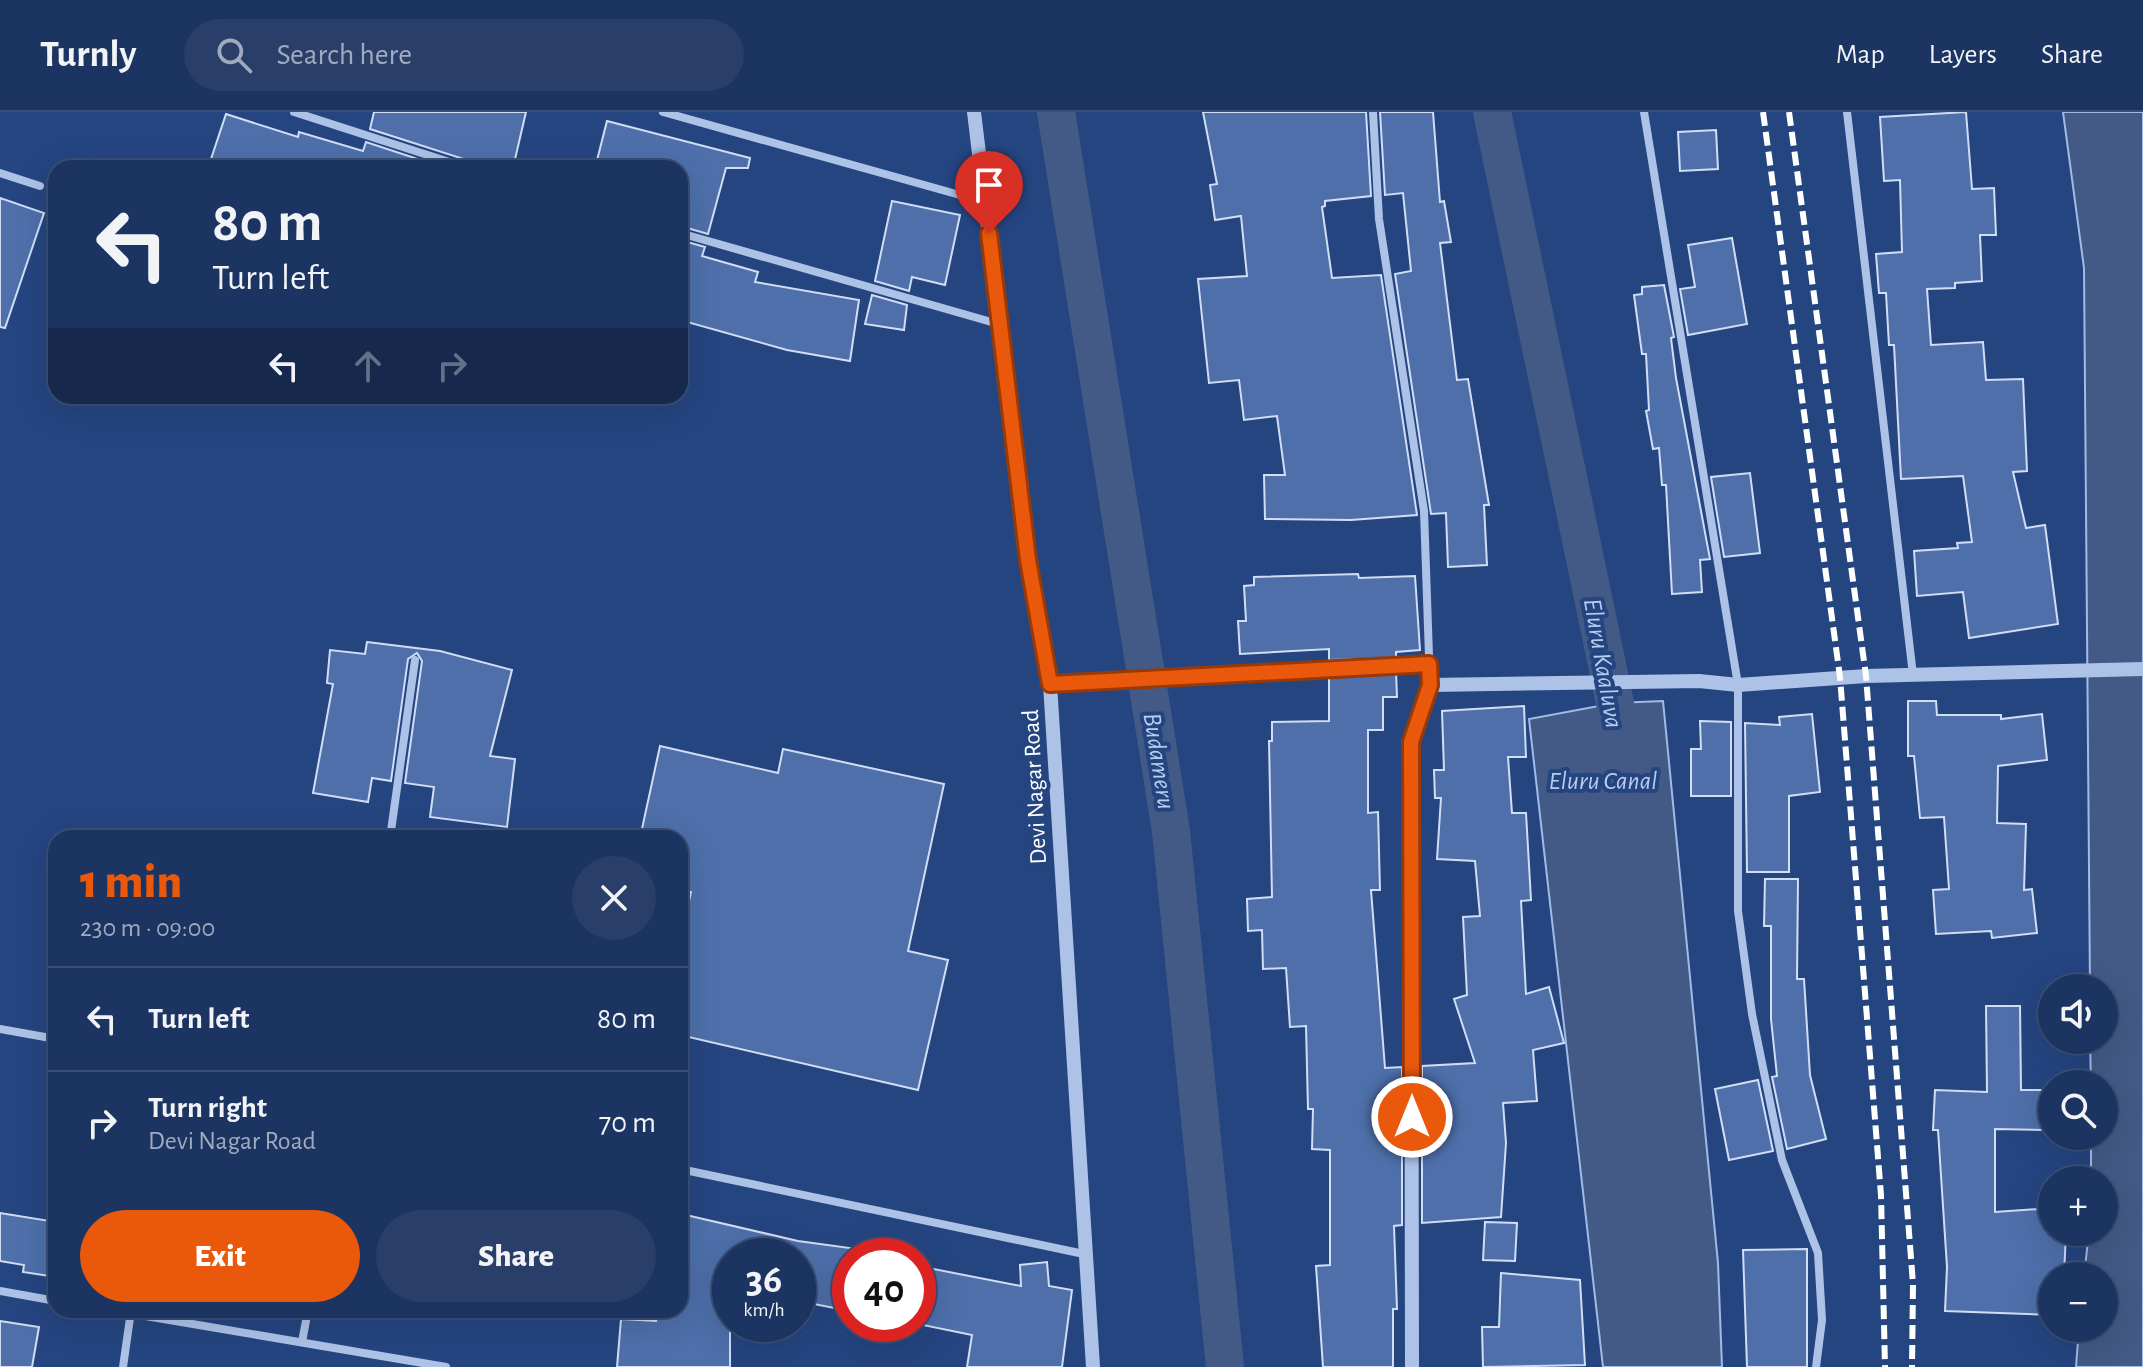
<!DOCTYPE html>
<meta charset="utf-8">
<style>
body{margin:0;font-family:"Alegreya Sans",sans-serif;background:#293f6a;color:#f1f3f6;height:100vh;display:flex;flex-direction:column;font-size:30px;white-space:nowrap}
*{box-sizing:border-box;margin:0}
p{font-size:26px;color:#a0aabd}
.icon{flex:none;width:44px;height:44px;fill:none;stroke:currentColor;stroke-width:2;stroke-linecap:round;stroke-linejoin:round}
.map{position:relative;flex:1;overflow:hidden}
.drawer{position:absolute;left:48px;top:718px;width:640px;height:488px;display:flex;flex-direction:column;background:#1c3461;border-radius:24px;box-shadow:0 8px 32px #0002,0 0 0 2px #3a4f76}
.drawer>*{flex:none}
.banner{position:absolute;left:48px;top:48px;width:640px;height:244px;border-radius:24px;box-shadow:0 8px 32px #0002,0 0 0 2px #3a4f76;background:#1c3461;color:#f1f3f6;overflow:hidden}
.controls{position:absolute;left:2038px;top:862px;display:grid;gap:16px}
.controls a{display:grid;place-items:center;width:80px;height:80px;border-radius:50%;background:#1c3461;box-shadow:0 8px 32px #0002,0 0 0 2px #3a4f76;font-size:40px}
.speed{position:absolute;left:712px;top:1126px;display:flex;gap:16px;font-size:40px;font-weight:700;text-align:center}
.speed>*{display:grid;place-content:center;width:104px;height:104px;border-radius:50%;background:#1c3461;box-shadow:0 8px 32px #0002,0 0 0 2px #3a4f76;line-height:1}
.speed small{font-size:20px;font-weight:400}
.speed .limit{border:12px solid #d22;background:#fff;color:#111}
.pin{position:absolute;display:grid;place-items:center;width:68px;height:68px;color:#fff;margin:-82px -34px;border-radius:50% 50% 50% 0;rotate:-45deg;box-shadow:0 0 8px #0007}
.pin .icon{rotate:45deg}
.me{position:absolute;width:88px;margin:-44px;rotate:0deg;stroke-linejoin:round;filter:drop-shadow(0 0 6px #0008)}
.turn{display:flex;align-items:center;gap:28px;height:168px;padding:0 32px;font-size:36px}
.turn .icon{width:104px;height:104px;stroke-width:2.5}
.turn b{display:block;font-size:56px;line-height:68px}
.lanes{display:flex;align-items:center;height:76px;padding:0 32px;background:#0003;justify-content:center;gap:40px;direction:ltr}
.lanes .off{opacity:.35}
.round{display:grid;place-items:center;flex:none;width:84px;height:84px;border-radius:42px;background:#293f6a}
.headline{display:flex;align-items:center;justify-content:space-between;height:136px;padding:0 32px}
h1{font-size:48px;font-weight:800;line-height:60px;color:#ea580c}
.primary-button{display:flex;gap:16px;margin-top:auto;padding:16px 32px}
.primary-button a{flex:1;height:92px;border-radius:48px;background:#ea580c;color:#fff;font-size:32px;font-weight:800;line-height:92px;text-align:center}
.primary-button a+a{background:#293f6a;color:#f1f3f6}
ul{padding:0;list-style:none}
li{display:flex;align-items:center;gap:24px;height:104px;padding:0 32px;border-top:2px solid #3a4f76}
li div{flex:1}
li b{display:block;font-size:30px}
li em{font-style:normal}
header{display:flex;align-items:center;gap:48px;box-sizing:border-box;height:112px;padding:0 40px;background:#1c3461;border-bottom:2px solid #3a4f76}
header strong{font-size:38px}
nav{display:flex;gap:44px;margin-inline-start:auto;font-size:28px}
.search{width:560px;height:72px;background:#293f6a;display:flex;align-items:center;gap:20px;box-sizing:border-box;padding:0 28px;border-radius:44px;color:#a0aabd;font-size:30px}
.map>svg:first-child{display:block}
</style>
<header>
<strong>Turnly</strong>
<div class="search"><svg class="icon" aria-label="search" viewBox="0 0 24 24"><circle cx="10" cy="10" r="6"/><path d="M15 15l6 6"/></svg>Search here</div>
<nav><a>Map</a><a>Layers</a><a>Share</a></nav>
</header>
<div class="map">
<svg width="2143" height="1255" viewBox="0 0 2143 1255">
<rect width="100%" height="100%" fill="#254581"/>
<g fill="#435a86" stroke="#a1bbe7" stroke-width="2">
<polygon points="2063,0 2143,0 2143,1255 2076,1255 2079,1216 2104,1216 2104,1164 2084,1164 2089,1120 2104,1120 2104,1068 2091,1068 2091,1024 2104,1024 2104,972 2091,972 2090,928 2104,928 2104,876 2090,876 2084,156"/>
<polygon points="1663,589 1718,1151 1722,1255 1603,1255 1529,607 1615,591"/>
</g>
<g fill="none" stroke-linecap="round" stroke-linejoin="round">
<g stroke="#435a86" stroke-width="38">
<polyline points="1056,0 1171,719 1225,1255"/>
<polyline points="1492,0 1615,591 1618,641"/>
</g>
</g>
<g fill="#4e6faa" stroke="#d0ddf5" stroke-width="2">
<polygon points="374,0 526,0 513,56 475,56 470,49 370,17"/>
<polygon points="1203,0 1366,0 1371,84 1325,89 1325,94 1322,95 1332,166 1381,163 1417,403 1351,408 1265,407 1264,363 1285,363 1277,304 1244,308 1239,268 1209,271 1198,167 1247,164 1241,104 1215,108 1210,73 1217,72"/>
<polygon points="1380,0 1433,0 1440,90 1444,89 1451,130 1440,131 1457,268 1468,267 1489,393 1484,393 1487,453 1448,455 1446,401 1431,402 1395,162 1411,159 1403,81 1385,83"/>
<polygon points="1966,0 1972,77 1994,76 1996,123 1980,123 1982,169 1955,171 1955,176 1927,177 1931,233 1983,230 1986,268 2023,267 2027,359 2013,360 2026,416 2045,413 2058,512 1969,526 1963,480 1917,484 1914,439 1958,436 1957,431 1972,430 1963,364 1901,367 1894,233 1889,233 1886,181 1879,181 1876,142 1902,140 1900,68 1884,69 1880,5"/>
<polygon points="226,2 298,25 299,20 363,39 366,30 445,56 208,56"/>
<polygon points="607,9 750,46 748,56 726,56 708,122 680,114 680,56 595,56"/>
<polygon points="1716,18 1718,57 1680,59 1678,20"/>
<polygon points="0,86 44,101 5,216 0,215"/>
<polygon points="892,89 960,103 945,173 912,165 909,179 875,169"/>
<polygon points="1732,126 1747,212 1688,223 1680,177 1695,175 1688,133"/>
<polygon points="680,128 705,135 702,144 758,160 755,170 859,188 850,249 787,238 680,208"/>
<polygon points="1664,173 1674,225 1671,226 1676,266 1710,447 1700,448 1702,480 1672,482 1666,373 1662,373 1659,336 1653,337 1646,299 1649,298 1646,242 1642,242 1634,183 1642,182 1642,175"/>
<polygon points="872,183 907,193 904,218 865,212"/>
<polygon points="1750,361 1760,441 1724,445 1711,365"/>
<polygon points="1358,462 1359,466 1415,464 1420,538 1396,540 1396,546 1329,548 1329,537 1240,542 1238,509 1246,509 1244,474 1254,473 1254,465"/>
<polygon points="367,530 440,539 512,558 490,644 515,647 507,715 430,705 434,675 405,671 422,549 417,541 408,547 391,669 372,666 368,690 313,681 333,572 327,571 330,538 365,542"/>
<polygon points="1396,560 1397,585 1383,585 1383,618 1368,618 1368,701 1378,700 1380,778 1371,778 1385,956 1402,955 1402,1113 1394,1114 1397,1197 1393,1197 1393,1255 1323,1255 1316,1154 1330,1153 1330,1038 1312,1037 1313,997 1308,997 1306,914 1290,915 1286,856 1263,857 1262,818 1248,819 1247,787 1272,785 1269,629 1272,629 1272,610 1329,609 1329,562"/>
<polygon points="1908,589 1936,589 1937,603 2001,603 2001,607 2042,602 2047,648 1998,654 1997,711 2026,712 2024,778 2032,777 2037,821 1992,826 1991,819 1936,822 1933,778 1949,777 1944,705 1920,706 1914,644 1908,644"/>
<polygon points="1524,594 1526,645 1508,645 1512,701 1526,701 1531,788 1521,789 1526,882 1549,875 1564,931 1533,938 1537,989 1503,991 1506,1031 1501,1105 1422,1111 1422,954 1475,951 1454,887 1467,883 1463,805 1480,804 1475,749 1437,747 1441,686 1435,686 1434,658 1444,658 1442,599"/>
<polygon points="1812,602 1820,680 1789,684 1789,760 1747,760 1745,611 1780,613 1779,605"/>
<polygon points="1700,609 1731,610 1731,684 1691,684 1691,637 1701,637"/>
<polygon points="660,634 778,661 783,637 944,672 908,839 948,848 918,978 680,923 680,831 691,780 680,778 680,726 640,726"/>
<polygon points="1765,767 1798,767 1797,867 1804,867 1810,963 1826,1027 1787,1037 1772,965 1777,964 1771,907 1771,814 1764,814"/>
<polygon points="1986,894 2020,894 2021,978 2044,978 2043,1018 1995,1017 1995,1100 2052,1096 2052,1120 2066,1120 2064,1164 2052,1164 2052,1203 1945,1199 1947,1155 1938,1018 1933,1018 1935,978 1987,980"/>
<polygon points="1758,968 1773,1039 1729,1048 1715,977"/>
<polygon points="0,1101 56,1110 56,1165 23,1160 24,1153 0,1149"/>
<polygon points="686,1103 798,1129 850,1136 850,1199 798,1189 798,1144 730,1144 730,1255 617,1255 621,1207 656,1209 658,1198 680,1198 680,1129"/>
<polygon points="1485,1110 1517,1111 1515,1149 1483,1148"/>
<polygon points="1807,1137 1807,1255 1747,1255 1743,1138"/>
<polygon points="1047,1150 1049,1174 1072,1178 1062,1255 967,1255 972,1223 918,1212 918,1154 1021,1174 1020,1153"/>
<polygon points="1501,1161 1580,1168 1585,1253 1483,1255 1482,1215 1499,1215"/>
<polygon points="0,1209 39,1215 32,1255 0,1255"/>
</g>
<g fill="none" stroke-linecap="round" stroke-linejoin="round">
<g stroke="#adc2e7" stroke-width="8">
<polyline points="294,0 468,56"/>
<polyline points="663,0 985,90"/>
<polyline points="1373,0 1379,107 1424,399 1430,573"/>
<polyline points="1644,0 1738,573 1738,799 1752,902 1782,1048 1818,1141 1822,1208 1816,1255"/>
<polyline points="1847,0 1913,563"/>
<polyline points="0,61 40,74"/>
<polyline points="680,121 1002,213"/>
<polyline points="1050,572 1255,558 1429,552"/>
<polyline points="390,726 415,548"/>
<polyline points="0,917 56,927"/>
<polyline points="680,1057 1084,1142"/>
<polyline points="0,1179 56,1189"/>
<polyline points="110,1198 446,1255"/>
<polyline points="302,1230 308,1198"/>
<polyline points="123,1255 131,1199"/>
</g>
<g stroke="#adc2e7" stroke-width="14">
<polyline points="974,0 1028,448 1050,572 1093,1255"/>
<polyline points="1412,1255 1411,630 1430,573 1699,569 1738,573 1866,564 2143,557"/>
</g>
<g stroke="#fff" stroke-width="6" stroke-dasharray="14 6" stroke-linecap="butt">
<polyline points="1763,0 1840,565 1881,1083 1885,1255"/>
<polyline points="1789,0 1866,564 1913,1172 1912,1255"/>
</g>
</g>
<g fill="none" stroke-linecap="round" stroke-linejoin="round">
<defs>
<polyline id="route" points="989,121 1028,448 1050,572 1429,552 1430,573 1411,630 1412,1005"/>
</defs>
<use href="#route" stroke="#983908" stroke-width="20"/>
<use href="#route" stroke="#ea580c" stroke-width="14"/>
</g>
<g text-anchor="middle" stroke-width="8" stroke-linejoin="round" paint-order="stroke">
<g font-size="24" fill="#fff" stroke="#254581">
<text transform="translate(1034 675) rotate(-93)" y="8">Devi Nagar Road</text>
</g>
<g font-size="26" font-style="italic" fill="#b8ccee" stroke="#254581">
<text transform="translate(1604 551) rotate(80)" y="9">Eluru Kaaluva</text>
<text transform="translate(1160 649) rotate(81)" y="9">Budameru</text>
<text x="1603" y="677">Eluru Canal</text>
</g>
</g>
</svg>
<div class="controls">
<a><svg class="icon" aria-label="sound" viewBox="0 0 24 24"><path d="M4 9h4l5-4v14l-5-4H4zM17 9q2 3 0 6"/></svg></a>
<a><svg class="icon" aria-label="search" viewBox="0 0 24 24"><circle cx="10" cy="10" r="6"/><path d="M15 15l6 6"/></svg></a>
<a>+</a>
<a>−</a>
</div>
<div class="speed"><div>36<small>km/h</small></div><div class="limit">40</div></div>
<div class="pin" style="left:989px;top:121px;background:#d93025"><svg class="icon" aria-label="arrive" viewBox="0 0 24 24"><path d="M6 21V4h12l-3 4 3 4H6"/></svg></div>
<svg class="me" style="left:1412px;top:1005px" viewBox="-20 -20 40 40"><circle r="17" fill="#ea580c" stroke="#fff" stroke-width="3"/><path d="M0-11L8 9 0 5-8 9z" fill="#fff"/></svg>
<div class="banner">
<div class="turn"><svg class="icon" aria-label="left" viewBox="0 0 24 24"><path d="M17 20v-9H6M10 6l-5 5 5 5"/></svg><div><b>80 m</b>Turn left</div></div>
<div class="lanes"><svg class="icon" aria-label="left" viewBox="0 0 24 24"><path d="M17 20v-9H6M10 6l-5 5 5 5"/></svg><svg class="icon off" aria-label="ahead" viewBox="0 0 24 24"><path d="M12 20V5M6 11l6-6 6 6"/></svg><svg class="icon off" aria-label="right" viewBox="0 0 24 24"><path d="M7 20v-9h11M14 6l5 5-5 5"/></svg></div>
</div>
<section class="drawer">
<div class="headline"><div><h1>1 min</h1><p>230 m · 09:00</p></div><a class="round"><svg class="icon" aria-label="close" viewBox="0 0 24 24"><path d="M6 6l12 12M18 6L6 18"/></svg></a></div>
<ul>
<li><svg class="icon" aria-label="left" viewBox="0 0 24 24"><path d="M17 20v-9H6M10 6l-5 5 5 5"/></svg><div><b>Turn left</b></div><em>80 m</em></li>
<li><svg class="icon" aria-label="right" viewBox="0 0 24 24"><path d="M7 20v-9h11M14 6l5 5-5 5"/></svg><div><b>Turn right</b><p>Devi Nagar Road</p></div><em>70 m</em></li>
</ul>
<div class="primary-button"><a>Exit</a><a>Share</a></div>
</section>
</div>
